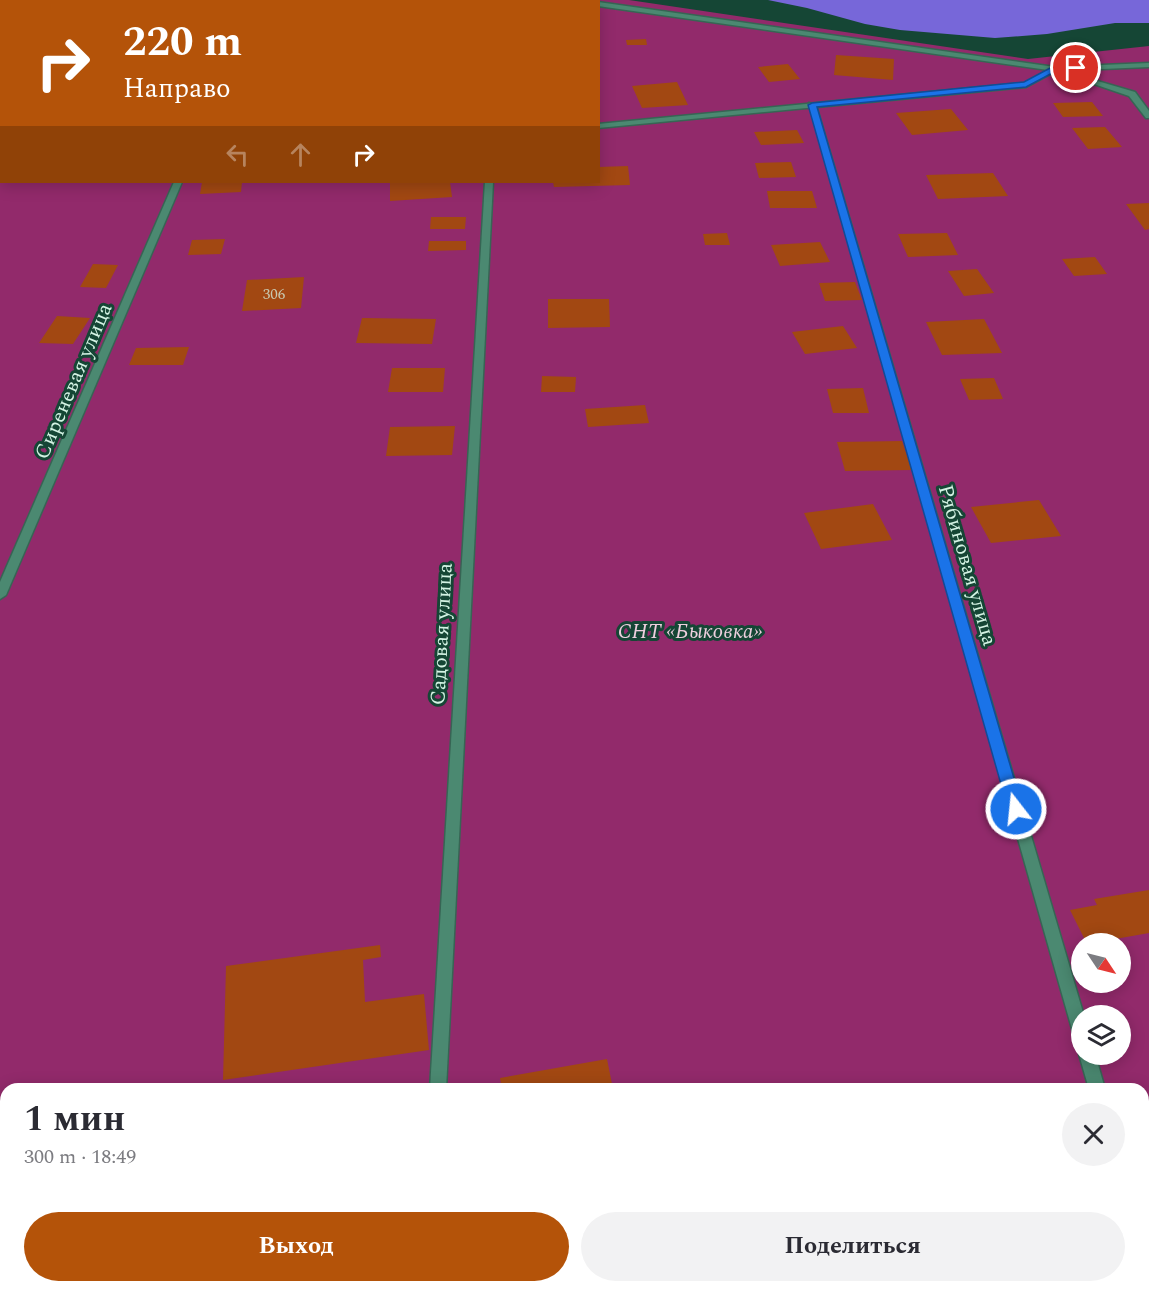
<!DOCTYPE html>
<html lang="ru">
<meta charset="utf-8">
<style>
body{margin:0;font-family:Spectral,serif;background:#f2f2f3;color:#2b2b33;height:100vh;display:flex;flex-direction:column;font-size:22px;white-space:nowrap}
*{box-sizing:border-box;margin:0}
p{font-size:20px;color:#7c7c81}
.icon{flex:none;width:33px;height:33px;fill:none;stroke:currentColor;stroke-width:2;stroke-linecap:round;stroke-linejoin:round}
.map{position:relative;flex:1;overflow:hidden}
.drawer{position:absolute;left:0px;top:1083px;width:1149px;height:210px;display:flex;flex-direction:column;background:#fff;border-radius:18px 18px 0 0;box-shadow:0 3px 15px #0003}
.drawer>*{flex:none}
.banner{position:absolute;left:0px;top:0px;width:600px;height:183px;box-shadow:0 3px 15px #0003;background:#b45309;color:#fff;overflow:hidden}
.needle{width:39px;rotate:125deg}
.tools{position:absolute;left:1071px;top:933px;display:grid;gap:12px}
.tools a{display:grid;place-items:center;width:60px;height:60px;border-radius:50%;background:#fff;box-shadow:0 3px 15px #0003;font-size:30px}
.pin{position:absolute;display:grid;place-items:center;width:51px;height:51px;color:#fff;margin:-26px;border:3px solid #fff;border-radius:50%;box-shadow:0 2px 6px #0007}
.me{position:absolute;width:66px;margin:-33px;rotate:344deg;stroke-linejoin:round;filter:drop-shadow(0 0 4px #0008)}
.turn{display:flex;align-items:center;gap:21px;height:126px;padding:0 24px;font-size:27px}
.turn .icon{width:78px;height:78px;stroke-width:2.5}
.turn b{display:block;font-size:42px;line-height:51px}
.lanes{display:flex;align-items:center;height:57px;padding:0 24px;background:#0003;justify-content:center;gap:30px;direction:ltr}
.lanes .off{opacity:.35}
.round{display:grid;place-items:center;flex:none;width:63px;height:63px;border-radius:32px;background:#f2f2f3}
.headline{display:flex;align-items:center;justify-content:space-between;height:102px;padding:0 24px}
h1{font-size:36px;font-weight:700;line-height:45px}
.action{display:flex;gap:12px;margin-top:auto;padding:12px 24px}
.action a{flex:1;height:69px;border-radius:36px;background:#b45309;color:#fff;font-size:24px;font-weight:700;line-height:69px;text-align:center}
.action a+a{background:#f2f2f3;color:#2b2b33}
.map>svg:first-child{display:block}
</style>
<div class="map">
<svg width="1149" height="1293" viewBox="0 0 1149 1293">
<rect width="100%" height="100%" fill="#154635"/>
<path fill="#922a6b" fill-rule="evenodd" d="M585 0H629L1028 59 1149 46V1293H0V58L2 182H598V2L579 1ZM1082 944H1120V982H1082ZM1082 1016H1120V1054H1082ZM6 1089H1143V1287H6Z"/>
<polygon fill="#7767d9" points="768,0 1149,0 1149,23 1115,23 1047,34 995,38 900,30 865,24 807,8"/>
<g fill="#a24812">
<polygon points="646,39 647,45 627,45 626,40"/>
<polygon points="836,55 894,59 893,80 834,75"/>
<polygon points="788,64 800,79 769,82 758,67"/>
<polygon points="677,82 688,105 642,108 632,86"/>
<polygon points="1092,102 1103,116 1063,117 1053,103"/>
<polygon points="951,109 968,130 912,135 896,113"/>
<polygon points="1105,127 1122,147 1088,149 1072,128"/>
<polygon points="797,130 804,143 761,145 754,132"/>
<polygon points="791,162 796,177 759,178 755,163"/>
<polygon points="628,166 630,185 554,187 553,182 598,182 598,167"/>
<polygon points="993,173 1008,196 938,199 926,175"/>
<polygon points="202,182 242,182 241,192 200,194"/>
<polygon points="390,182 450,182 452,197 390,201"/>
<polygon points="767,191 812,191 817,208 770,208"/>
<polygon points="1149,203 1149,229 1145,230 1126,204"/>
<polygon points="431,217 466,217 465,229 430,229"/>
<polygon points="727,233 730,245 705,245 703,234"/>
<polygon points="947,233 958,255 908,257 898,234"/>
<polygon points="225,239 221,254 188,255 192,240"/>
<polygon points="429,241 466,241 466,250 428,251"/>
<polygon points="820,242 830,262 780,266 771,245"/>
<polygon points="1095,257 1107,274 1074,276 1062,259"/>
<polygon points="93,264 118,265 106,288 80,287"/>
<polygon points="977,269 994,293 964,296 948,271"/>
<polygon points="304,277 301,308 242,311 247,280"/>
<polygon points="855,282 862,300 825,301 819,283"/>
<polygon points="548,299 609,299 610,327 548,328"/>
<polygon points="57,316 90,318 73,344 39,343"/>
<polygon points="362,318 436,319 432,344 356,343"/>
<polygon points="984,319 1002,353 942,355 926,322"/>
<polygon points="843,326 857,348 805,354 792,332"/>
<polygon points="189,347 183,365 129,365 136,348"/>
<polygon points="392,368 445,368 443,392 388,392"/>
<polygon points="542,376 576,377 575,392 541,392"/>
<polygon points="994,378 1003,399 969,400 960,379"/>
<polygon points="863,388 869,413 833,413 827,389"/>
<polygon points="645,405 649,423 588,427 585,409"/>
<polygon points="455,426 452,455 386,456 390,427"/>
<polygon points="902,441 912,470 845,471 837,442"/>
<polygon points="1039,500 1061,536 991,543 971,507"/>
<polygon points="873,504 892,540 821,549 804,513"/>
<polygon points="1149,890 1149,933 1087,944 1070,910 1097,905 1094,899"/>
<polygon points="380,945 381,957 363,960 365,1002 424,994 429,1050 223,1080 226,966"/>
<polygon points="607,1059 613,1089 502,1089 500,1078"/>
</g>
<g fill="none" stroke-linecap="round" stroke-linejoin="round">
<defs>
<g id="lane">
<polygon points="598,2 1055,67 1149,63 1149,67 1056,71 1026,87 598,128 598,124 1024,83 1048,70 598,6"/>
<rect x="0" y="61" width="2" height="4"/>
</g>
<g id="street">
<polygon points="1053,68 1135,92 1149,111 1149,118 1146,118 1129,96 1053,70"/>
<polygon points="809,103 816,105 1084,1016 1082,1016 1082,1043 1077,1041 1074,1036"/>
<polygon points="174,182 182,182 6,595 0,599 0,582"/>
<polygon points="485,182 493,182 446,1089 430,1089"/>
<polygon points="1082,1049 1082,1054 1095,1054 1105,1089 1089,1089 1079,1054"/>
<polygon points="1143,1240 1149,1243 1149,1278 1143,1275"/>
<rect x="418" y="1287" width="18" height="6"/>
</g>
</defs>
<use href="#lane" stroke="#376554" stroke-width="3"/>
<use href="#street" stroke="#376554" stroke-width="3"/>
<use href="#lane" fill="#4b8971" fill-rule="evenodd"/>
<use href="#street" fill="#4b8971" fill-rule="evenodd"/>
</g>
<polygon fill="#1a73e8" stroke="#114b97" stroke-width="1.5" points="1076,65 1079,66 1079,69 1056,71 1026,87 817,107 1023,809 1021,814 1010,814 1008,809 808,105 812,103 1024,82 1052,67"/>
<g text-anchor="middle" stroke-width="6" stroke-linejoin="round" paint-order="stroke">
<g font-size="15" fill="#c8c8b0">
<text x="274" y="299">306</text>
</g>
<g font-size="21" fill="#d4f3e4" stroke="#154635">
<text transform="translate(73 381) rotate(-67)" y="7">Сиреневая улица</text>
<text transform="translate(968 565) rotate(74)" y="7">Рябиновая улица</text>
<text transform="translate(441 634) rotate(-87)" y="7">Садовая улица</text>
</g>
<g font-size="21" font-style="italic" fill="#eecfde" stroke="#154635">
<text x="690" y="638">СНТ «Быковка»</text>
</g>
</g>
</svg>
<div class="tools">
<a><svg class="needle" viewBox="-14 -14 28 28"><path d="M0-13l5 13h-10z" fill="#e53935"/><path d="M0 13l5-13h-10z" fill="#7c7c81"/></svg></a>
<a><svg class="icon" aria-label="layers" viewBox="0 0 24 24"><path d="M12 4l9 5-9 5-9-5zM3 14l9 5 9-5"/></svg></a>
</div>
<div class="pin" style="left:1076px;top:68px;background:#d93025"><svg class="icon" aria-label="arrive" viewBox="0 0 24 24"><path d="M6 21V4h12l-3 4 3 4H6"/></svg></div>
<svg class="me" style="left:1016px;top:809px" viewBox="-20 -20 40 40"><circle r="17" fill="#1a73e8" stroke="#fff" stroke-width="3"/><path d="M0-11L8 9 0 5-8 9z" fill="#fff"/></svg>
<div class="banner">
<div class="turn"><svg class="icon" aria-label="right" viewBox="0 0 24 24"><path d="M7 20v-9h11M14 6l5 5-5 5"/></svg><div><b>220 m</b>Направо</div></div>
<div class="lanes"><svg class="icon off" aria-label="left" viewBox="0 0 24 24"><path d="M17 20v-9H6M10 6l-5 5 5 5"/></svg><svg class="icon off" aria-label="ahead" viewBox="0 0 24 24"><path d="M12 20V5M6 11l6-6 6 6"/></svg><svg class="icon" aria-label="right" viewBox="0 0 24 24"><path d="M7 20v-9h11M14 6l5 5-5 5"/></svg></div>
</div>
<section class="drawer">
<div class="headline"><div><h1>1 мин</h1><p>300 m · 18:49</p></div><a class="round"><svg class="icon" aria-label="close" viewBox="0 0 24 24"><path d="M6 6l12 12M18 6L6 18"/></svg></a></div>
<div class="action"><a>Выход</a><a>Поделиться</a></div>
</section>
</div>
